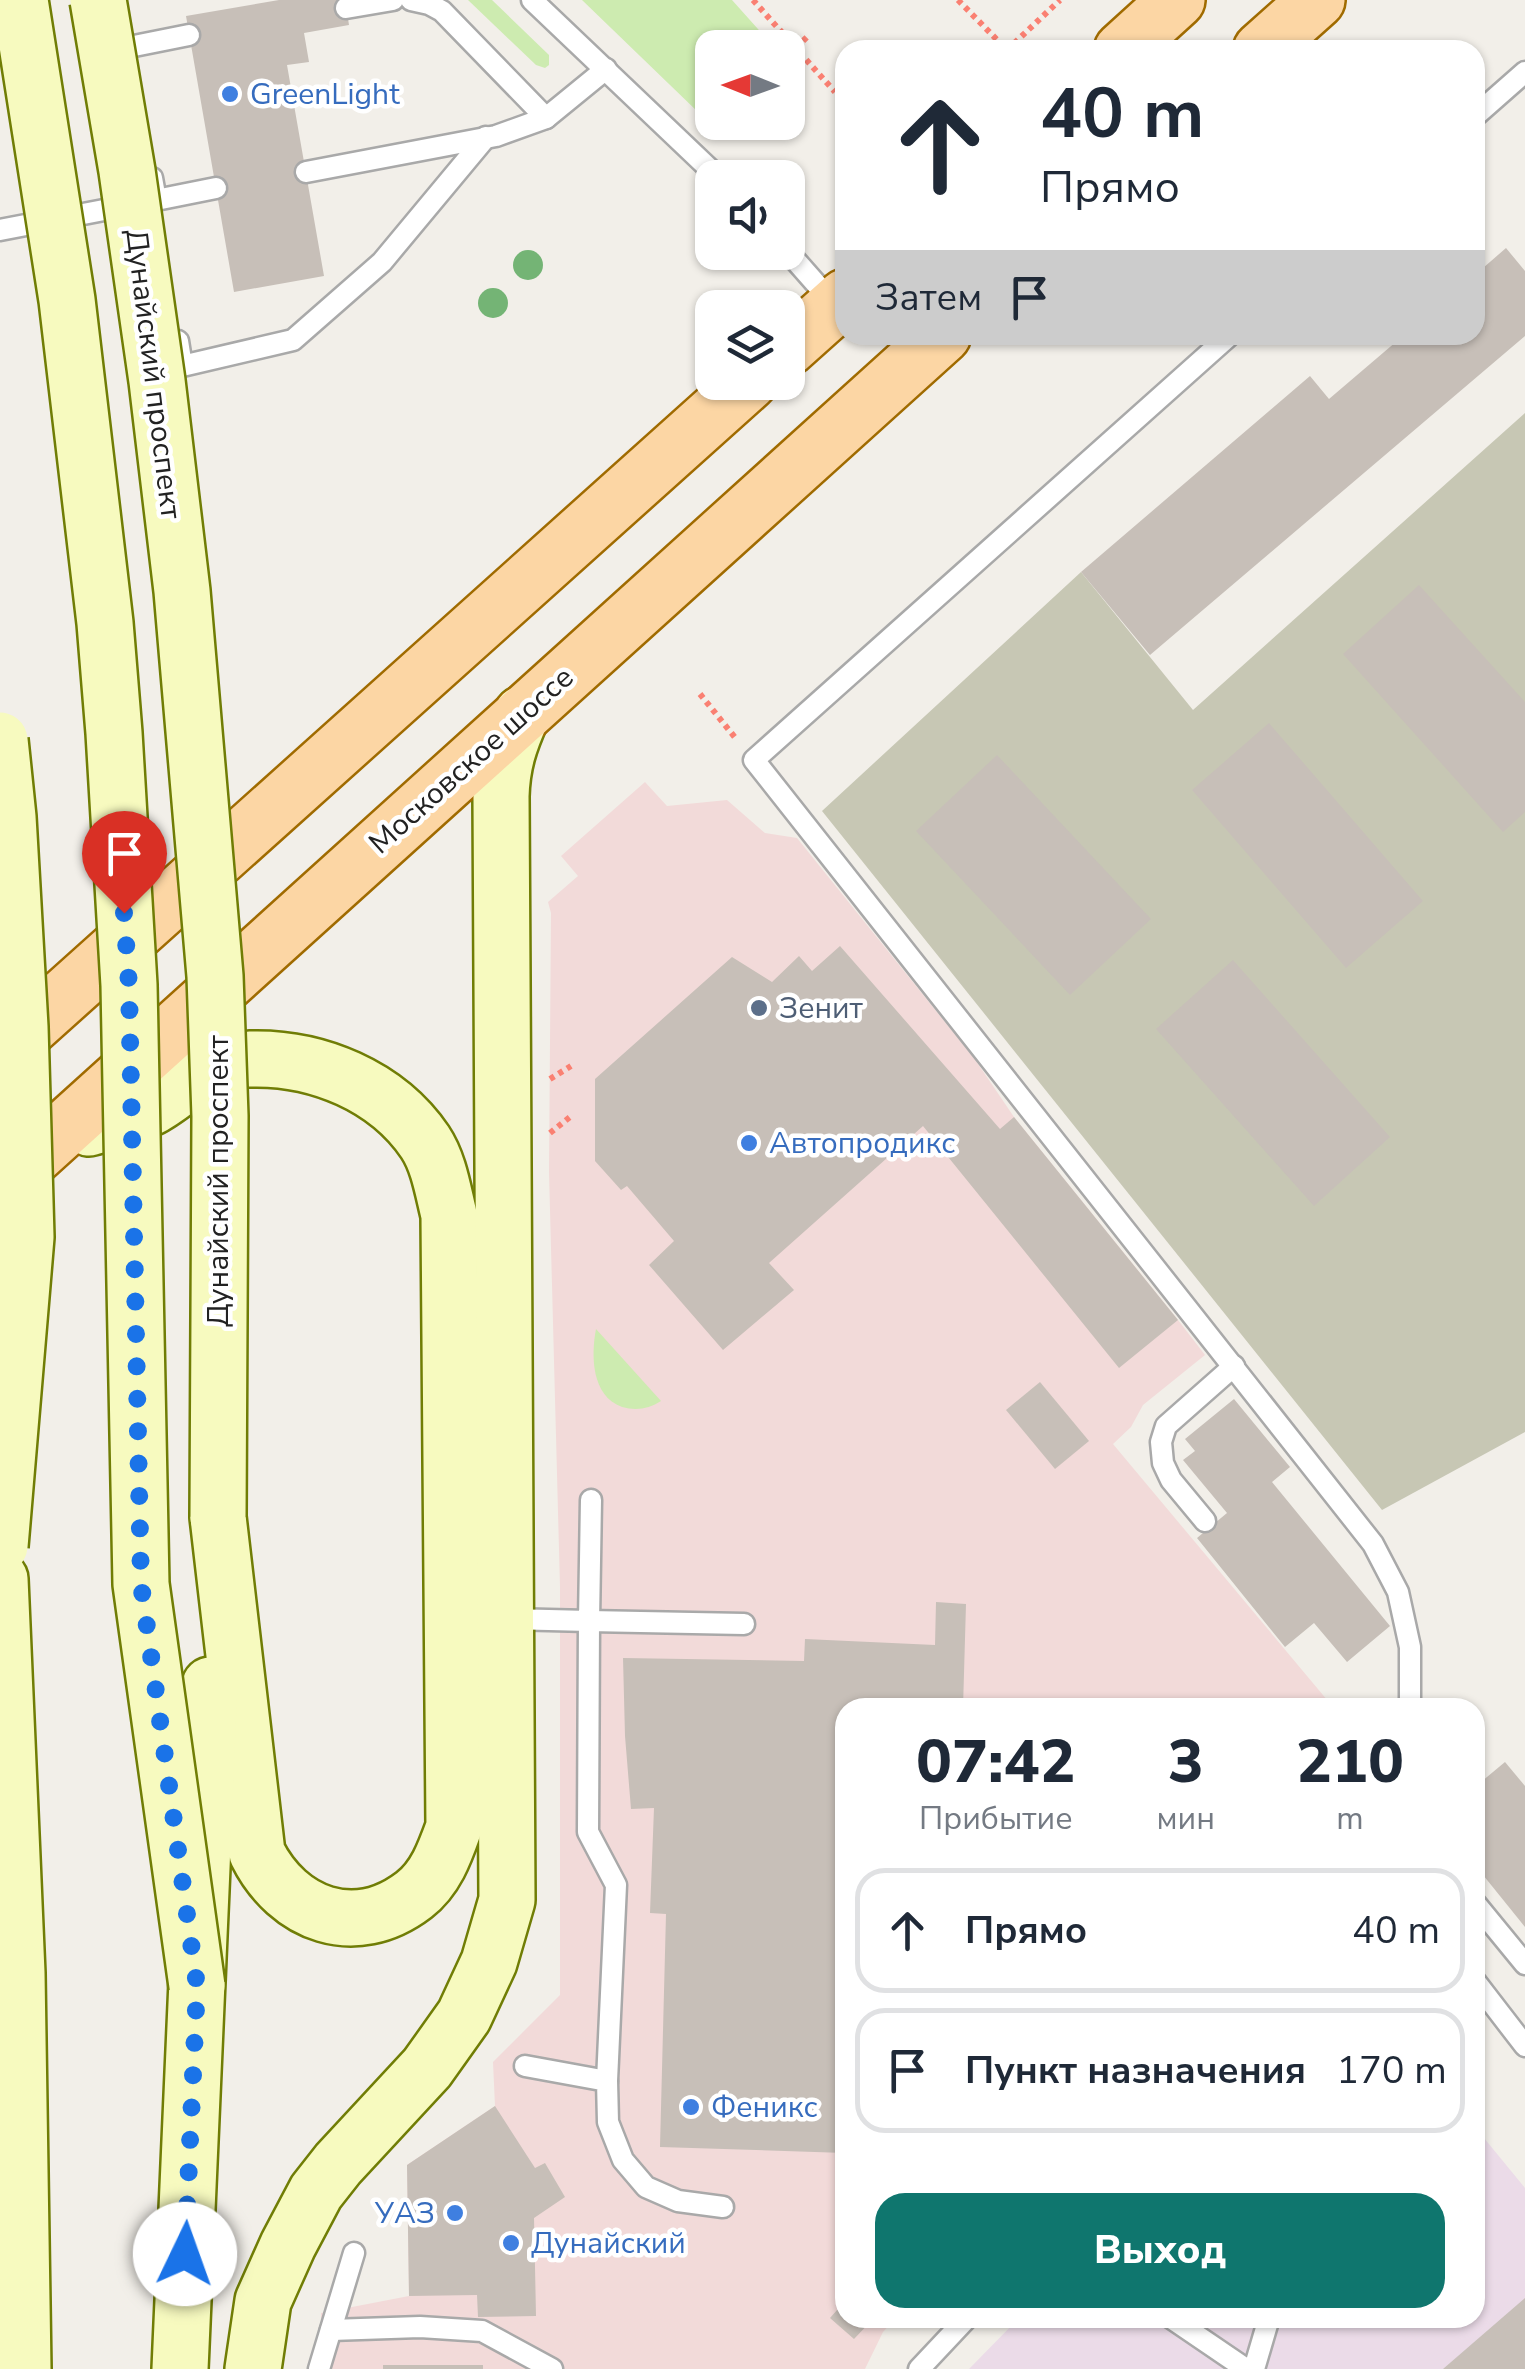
<!DOCTYPE html>
<html lang="ru">
<meta charset="utf-8">
<style>
body{margin:0;font-family:"Nunito Sans",sans-serif;background:#f2f2f3;color:#1f2937;height:100vh;display:flex;flex-direction:column;font-size:38px;white-space:nowrap}
*{box-sizing:border-box;margin:0}
p{font-size:32px;color:#747a83}
.icon{flex:none;width:55px;height:55px;fill:none;stroke:currentColor;stroke-width:2;stroke-linecap:round;stroke-linejoin:round}
.map{position:relative;flex:1;overflow:hidden}
.drawer{position:absolute;left:835px;top:1698px;width:650px;height:630px;display:flex;flex-direction:column;background:#fff;border-radius:30px;box-shadow:0 2px 8px #0004}
.drawer>*{flex:none}
.hud{position:absolute;left:835px;top:40px;width:650px;height:305px;border-radius:30px;box-shadow:0 2px 8px #0004;background:#fff;color:#1f2937;overflow:hidden}
.needle{width:65px;rotate:271deg}
.tools{position:absolute;left:695px;top:30px;display:grid;gap:20px}
.tools a{display:grid;place-items:center;width:110px;height:110px;border-radius:20px;background:#fff;box-shadow:0 2px 8px #0004;font-size:50px}
.pin{position:absolute;display:grid;place-items:center;width:85px;height:85px;color:#fff;margin:-102px -42px;border-radius:50% 50% 50% 0;rotate:-45deg;box-shadow:0 0 10px #0007}
.pin .icon{rotate:45deg}
.me{position:absolute;width:110px;margin:-55px;rotate:3deg;stroke-linejoin:round;filter:drop-shadow(0 0 8px #0008)}
.turn{display:flex;align-items:center;gap:35px;height:210px;padding:0 40px;font-size:45px}
.turn .icon{width:130px;height:130px;stroke-width:2.5}
.turn b{display:block;font-size:70px;line-height:85px}
.then{display:flex;align-items:center;height:95px;padding:0 40px;background:#0003;gap:20px;font-size:38px}
.eta{display:flex;justify-content:space-evenly;align-items:center;height:170px;text-align:center}
.eta b{font-size:60px;font-weight:800;line-height:70px}
.primary-button{display:flex;gap:20px;margin-top:auto;padding:20px 40px}
.primary-button a{flex:1;height:115px;border-radius:30px;background:#0f766e;color:#fff;font-size:40px;font-weight:800;line-height:115px;text-align:center}
ul{padding:0;list-style:none}
li{display:flex;align-items:center;gap:30px;height:125px;margin:0 20px 15px;padding:0 20px;border:5px solid #e0e1e3;border-radius:30px}
li div{flex:1}
li b{display:block;font-size:38px}
li em{font-style:normal}
.map>svg:first-child{display:block}
</style>
<div class="map">
<svg width="1525" height="2369" viewBox="0 0 1525 2369">
<rect width="100%" height="100%" fill="#f2efe9"/>
<polygon fill="#f2dad9" points="645,782 667,806 727,800 765,833 797,838 974,1058 1014,1117 1178,1320 1205,1355 1143,1405 1131,1427 1113,1444 1333,1707 845,1708 845,2318 896,2318 883,2332 865,2369 321,2369 321,2313 409,2296 407,2165 495,2106 493,2062 560,1995 560,1587 549,1172 551,913 548,902 578,876 561,856"/>
<polygon fill="#ebdbe8" points="1475,2127 1525,2188 1525,2369 969,2369 1019,2318 1475,2318"/>
<polygon fill="#c7c7b4" points="1525,413 1525,1432 1382,1510 822,811 1081,572 1193,710"/>
<g fill="#cdebb0">
<polygon points="468,0 492,0 549,55 549,65 545,68 536,65"/>
<polygon points="582,0 732,0 774,47 712,48 712,102 699,113"/>
<path d="M596 1329 661 1401C649 1409 636 1411 622 1407 591 1396 591 1355 596 1329Z"/>
</g>
<g fill="#c7bfb8">
<polygon points="279,0 345,0 349,25 304,33 309,62 287,65 324,276 234,292 186,16"/>
<polygon points="1506,248 1525,271 1525,336 1150,655 1081,572 1310,376 1329,399 1404,335 1475,335 1475,275"/>
<polygon points="1419,585 1525,702 1525,812 1503,832 1343,654"/>
<polygon points="1269,723 1423,901 1346,968 1192,790"/>
<polygon points="997,755 1151,919 1070,995 916,831"/>
<polygon points="840,946 1000,1129 1014,1117 1178,1320 1119,1368 923,1126 769,1263 794,1290 723,1350 649,1265 674,1241 627,1186 621,1190 595,1161 595,1079 732,957 772,982 799,956 812,971"/>
<polygon points="1233,960 1390,1137 1314,1206 1156,1029"/>
<polygon points="1040,1382 1089,1441 1055,1469 1006,1410"/>
<polygon points="1234,1399 1290,1467 1272,1482 1390,1626 1347,1662 1314,1623 1285,1647 1197,1538 1227,1513 1183,1460 1195,1451 1185,1439"/>
<polygon points="936,1602 966,1604 963,1708 845,1708 845,2153 660,2147 666,1914 650,1913 654,1808 631,1809 625,1736 623,1658 804,1661 805,1639 935,1645"/>
<polygon points="1505,1762 1525,1786 1525,1927 1475,1865 1475,1787"/>
<polygon points="495,2106 535,2168 545,2163 565,2197 534,2218 536,2316 478,2317 477,2295 409,2296 407,2165"/>
<polygon points="1525,2298 1525,2369 1443,2369"/>
<polygon points="845,2301 845,2318 874,2318 854,2339 830,2318"/>
<rect x="383" y="2365" width="100" height="4"/>
</g>
<g fill="none" stroke-linecap="round" stroke-linejoin="round">
<defs>
<g id="lane">
<polyline points="411,0 429,4 442,11 546,118"/>
<polyline points="532,0 719,178"/>
<polyline points="346,8 393,0"/>
<polyline points="129,47 189,35"/>
<polyline points="1475,116 1525,72"/>
<polyline points="306,172 496,136 546,118 606,69"/>
<polyline points="152,178 156,200 216,188"/>
<polyline points="0,230 130,205"/>
<polyline points="788,252 833,303"/>
<polyline points="1230,335 754,760 1373,1544 1398,1592 1410,1647 1410,1708"/>
<polyline points="178,341 182,366 293,340 382,262 486,137"/>
<polyline points="1205,1521 1171,1480 1163,1463 1161,1442 1166,1426 1234,1366"/>
<polyline points="508,1619 589,1621 591,1500"/>
<polyline points="1475,1903 1525,1964"/>
<polyline points="1475,1981 1525,2046"/>
<polyline points="525,2066 607,2081 608,2122 623,2160 646,2187 678,2201 723,2207"/>
<polyline points="607,2081 616,1885 588,1832 589,1621 744,1624"/>
<polyline points="1171,2318 1246,2369"/>
<polyline points="331,2330 420,2327 482,2331 552,2369"/>
<polyline points="319,2369 354,2253"/>
<polyline points="919,2369 967,2318"/>
<polyline points="1254,2369 1269,2318"/>
</g>
<g id="secondary">
<path d="M89 1128C108 1122 130 1118 148 1109 173 1097 193 1073 220 1063 229 1060 240 1060 250 1059 317 1057 387 1086 425 1142 439 1163 443 1191 449 1215L454 1827C445 1852 436 1878 414 1895 355 1940 288 1915 257 1853L218 1517"/>
<polyline points="0,1579 17,1973 23,2369"/>
<polyline points="180,2369 210,1685"/>
<path d="M253 2369 263 2301 288 2245 316 2192 338 2164 427 2068 464 2016 489 1962 507 1900 501 796C502 764 509 743 522 714"/>
</g>
<g id="primary">
<polyline points="1122,50 1177,0"/>
<polyline points="1261,50 1317,0"/>
<polyline points="788,348 845,297"/>
<polyline points="0,1054 749,382"/>
<polyline points="0,1187 943,335"/>
</g>
</defs>
<use href="#lane" stroke="#a9a9a9" stroke-width="25"/>
<use href="#secondary" stroke="#707d05" stroke-width="60"/>
<use href="#primary" stroke="#a06b00" stroke-width="60"/>
<g stroke="#fa8072" stroke-width="6" stroke-dasharray="5 5" stroke-linecap="butt">
<polyline points="753,0 835,92"/>
<polyline points="958,0 1007,50 1060,0"/>
<polyline points="796,48 808,36"/>
<polyline points="700,694 737,740"/>
<polyline points="550,1079 571,1066"/>
<polyline points="550,1133 570,1117"/>
</g>
<use href="#lane" stroke="#fff" stroke-width="20"/>
<use href="#secondary" stroke="#f7fabf" stroke-width="55"/>
<use href="#primary" stroke="#fcd6a4" stroke-width="55"/>
<defs>
<g id="secondary-bridge">
<polyline points="20,0 67,300 105,623 114,733 129,985 141,1584 197,1986"/>
<polyline points="98,0 127,171 157,381 182,591 215,976 220,1116 218,1517"/>
<polyline points="0,740 8,817 20,1027 26,1237 0,1546"/>
</g>
</defs>
<use href="#secondary-bridge" stroke="#707d05" stroke-width="60" stroke-linecap="butt"/>
<use href="#secondary-bridge" stroke="#f7fabf" stroke-width="55"/>
</g>
<g fill="#74b475">
<circle cx="528" cy="265" r="15"/>
<circle cx="493" cy="303" r="15"/>
</g>
<g fill="none" stroke-linecap="round" stroke-linejoin="round">
<polyline stroke="#1a73e8" stroke-width="18" stroke-dasharray="0 32.4" points="124,913 129,985 141,1584 197,1986 185,2254"/>
</g>
<g fill="#3f7fe0" stroke="#fff" stroke-width="4">
<circle cx="230" cy="94" r="10"/>
<circle cx="749" cy="1143" r="10"/>
<circle cx="691" cy="2107" r="10"/>
<circle cx="455" cy="2213" r="10"/>
<circle cx="511" cy="2243" r="10"/>
</g>
<circle fill="#5c6f8a" stroke="#fff" stroke-width="4" cx="759" cy="1008" r="10"/>
<g text-anchor="middle" stroke-width="9" stroke-linejoin="round" paint-order="stroke">
<g font-size="30" fill="#366cbe" stroke="#fff" text-anchor="start">
<text x="250" y="104">GreenLight</text>
<text x="769" y="1153">Автопродикс</text>
<text x="711" y="2117">Феникс</text>
<text x="435" y="2223" text-anchor="end">УАЗ</text>
<text x="531" y="2253">Дунайский</text>
</g>
<g font-size="30" fill="#222" stroke="#fff">
<text transform="translate(154 374) rotate(83)" y="10">Дунайский проспект</text>
<text transform="translate(471 760) rotate(-42)" y="10">Московское шоссе</text>
<text transform="translate(218 1181) rotate(-90)" y="10">Дунайский проспект</text>
</g>
<g font-size="30" fill="#4e5e75" stroke="#fff" text-anchor="start">
<text x="779" y="1018">Зенит</text>
</g>
</g>
</svg>
<div class="tools">
<a><svg class="needle" viewBox="-14 -14 28 28"><path d="M0-13l5 13h-10z" fill="#e53935"/><path d="M0 13l5-13h-10z" fill="#747a83"/></svg></a>
<a><svg class="icon" aria-label="sound" viewBox="0 0 24 24"><path d="M4 9h4l5-4v14l-5-4H4zM17 9q2 3 0 6"/></svg></a>
<a><svg class="icon" aria-label="layers" viewBox="0 0 24 24"><path d="M12 4l9 5-9 5-9-5zM3 14l9 5 9-5"/></svg></a>
</div>
<div class="pin" style="left:124px;top:913px;background:#d93025"><svg class="icon" aria-label="arrive" viewBox="0 0 24 24"><path d="M6 21V4h12l-3 4 3 4H6"/></svg></div>
<svg class="me" style="left:185px;top:2254px" viewBox="-20 -20 40 40"><circle r="19" fill="#fff"/><path d="M0-13L10 11 0 6-10 11z" fill="#1a73e8"/></svg>
<div class="hud">
<div class="turn"><svg class="icon" aria-label="ahead" viewBox="0 0 24 24"><path d="M12 20V5M6 11l6-6 6 6"/></svg><div><b>40 m</b>Прямо</div></div>
<div class="then">Затем<svg class="icon" aria-label="arrive" viewBox="0 0 24 24"><path d="M6 21V4h12l-3 4 3 4H6"/></svg></div>
</div>
<section class="drawer">
<div class="eta">
<div><b>07:42</b><p>Прибытие</p></div>
<div><b>3</b><p>мин</p></div>
<div><b>210</b><p>m</p></div>
</div>
<ul>
<li><svg class="icon" aria-label="ahead" viewBox="0 0 24 24"><path d="M12 20V5M6 11l6-6 6 6"/></svg><div><b>Прямо</b></div><em>40 m</em></li>
<li><svg class="icon" aria-label="arrive" viewBox="0 0 24 24"><path d="M6 21V4h12l-3 4 3 4H6"/></svg><div><b>Пункт назначения</b></div><em>170 m</em></li>
</ul>
<div class="primary-button"><a>Выход</a></div>
</section>
</div>
